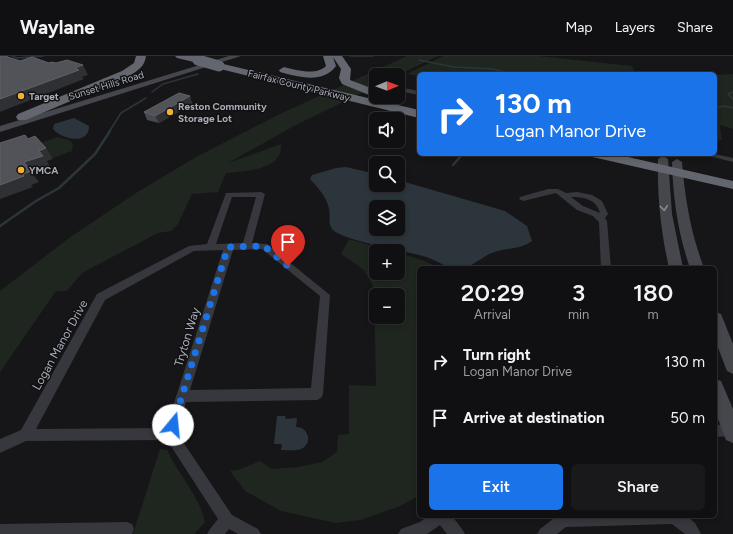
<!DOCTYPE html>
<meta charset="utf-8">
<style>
body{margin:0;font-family:Figtree,sans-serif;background:#19191b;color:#f1f3f6;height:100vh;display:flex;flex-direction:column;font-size:15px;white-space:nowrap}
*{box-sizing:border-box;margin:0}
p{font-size:13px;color:#9c9d9f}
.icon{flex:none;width:22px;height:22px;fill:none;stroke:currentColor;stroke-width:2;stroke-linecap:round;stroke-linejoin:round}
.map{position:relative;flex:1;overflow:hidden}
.side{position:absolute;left:417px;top:210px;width:300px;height:252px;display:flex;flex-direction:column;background:#101012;border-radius:6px;box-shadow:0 2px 6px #0003,0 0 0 1px #303032}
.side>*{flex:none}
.banner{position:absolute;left:417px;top:16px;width:300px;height:84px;border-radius:6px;box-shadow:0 2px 6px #0003,0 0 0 1px #303032;background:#1a73e8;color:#fff;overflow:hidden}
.needle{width:26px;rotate:89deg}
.tools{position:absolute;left:369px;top:12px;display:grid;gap:8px}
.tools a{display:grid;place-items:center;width:36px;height:36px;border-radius:6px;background:#101012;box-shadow:0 2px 6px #0003,0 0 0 1px #303032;font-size:20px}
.pin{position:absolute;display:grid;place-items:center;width:34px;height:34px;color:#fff;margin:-41px -17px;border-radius:50% 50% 50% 0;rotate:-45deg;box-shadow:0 0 4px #0007}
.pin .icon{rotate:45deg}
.me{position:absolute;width:44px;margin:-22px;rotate:17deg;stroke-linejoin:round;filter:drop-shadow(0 0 3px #0008)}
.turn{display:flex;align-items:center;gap:14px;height:84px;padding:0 12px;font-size:18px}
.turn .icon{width:52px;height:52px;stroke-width:2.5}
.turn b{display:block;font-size:28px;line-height:34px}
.eta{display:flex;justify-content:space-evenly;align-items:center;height:68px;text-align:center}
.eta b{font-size:24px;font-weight:600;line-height:28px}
.action{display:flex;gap:8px;margin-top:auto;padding:8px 12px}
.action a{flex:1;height:46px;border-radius:6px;background:#1a73e8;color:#fff;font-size:16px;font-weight:600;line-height:46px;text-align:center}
.action a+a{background:#19191b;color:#f1f3f6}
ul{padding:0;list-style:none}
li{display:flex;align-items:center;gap:12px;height:56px;padding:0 12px}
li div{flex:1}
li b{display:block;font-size:15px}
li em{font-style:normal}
header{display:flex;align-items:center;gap:24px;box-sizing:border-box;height:56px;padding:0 20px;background:#101012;border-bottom:1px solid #303032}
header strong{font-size:19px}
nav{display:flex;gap:22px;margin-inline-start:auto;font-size:14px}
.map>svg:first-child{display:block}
</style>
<header>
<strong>Waylane</strong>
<nav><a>Map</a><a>Layers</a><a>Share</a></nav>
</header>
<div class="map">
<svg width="733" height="478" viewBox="0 0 733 478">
<rect width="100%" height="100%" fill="#161618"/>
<g fill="#1e261f" fill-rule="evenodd">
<path d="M407 0H438L398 19H376V30L294 70 228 107 281 88C283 115 244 115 226 117L218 136 192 138 178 168 171 175 158 177 82 217 67 235H56L0 316V235L69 182 136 137 196 101 284 56Z"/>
<polygon points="443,0 538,0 632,10 634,15 658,18 419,18 419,20 407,18"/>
<polygon points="733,18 733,73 720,69 722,84 715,83 715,19"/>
<polygon points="58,81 69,84 73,88 72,95 53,102 32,90"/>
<path d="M349 183 389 195H376V217H398V197L425 205 438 212H419V440L398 451 360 464 336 467 281 455 245 435 230 415 238 414 260 405 272 413 298 411 322 406 337 396 338 379 349 378V329L376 330 374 232 364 214 341 198ZM376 239H398V261H376Z"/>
<path d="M160 393 167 394C178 418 199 439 205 466L194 478H133Z"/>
</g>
<g fill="#2c353c" fill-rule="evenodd">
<path d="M74 62 89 70C89 91 59 82 53 73L54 68Z"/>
<path d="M346 111 376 118V129H398V124L505 155 527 170 532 185C518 195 504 191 489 198 484 201 469 211 466 212 450 216 440 205 426 201 408 195 344 185 333 174 327 167 331 161 329 153 327 141 318 132 310 123L312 119 336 112ZM376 151H398V173H376Z"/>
<path d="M277 360H285L286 363 297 362 296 371C309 371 313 388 301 393 296 395 287 394 281 394L282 388H274Z"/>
</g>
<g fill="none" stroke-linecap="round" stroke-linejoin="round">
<g stroke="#2c353c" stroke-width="1.5">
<polyline points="12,0 17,2 43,0"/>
<polyline points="350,0 373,0"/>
<polyline points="419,4 454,11 493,13 514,18"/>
<polyline points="152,36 163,28 198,18"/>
<polyline points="733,36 728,38 733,43"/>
<polyline points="715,52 725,50 733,52"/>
<polyline points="109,76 121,57 146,42"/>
</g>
<g stroke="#2c353c" stroke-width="2.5">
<polyline points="453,109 460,101 458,98"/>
<polyline points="0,170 36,145 59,132 95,98 110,75"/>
</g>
<g fill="#37383d" fill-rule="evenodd">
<polygon points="398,31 419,35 419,39 398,35"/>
<polygon points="701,98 715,98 733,102 733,106"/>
<path d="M548 133H558L566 137 577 136 592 139 602 145 608 158 605 162 607 165 611 212H601L599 166 593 160 577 154 556 137 523 145 519 143 520 141ZM571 141C584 141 596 143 600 157L583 150Z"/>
<path d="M261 136 265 138 252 187 267 188 330 239 323 338 321 342 317 344 186 346 177 377 232 459 258 473 261 478H238L229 473 225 478H207L210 473 218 463 167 384 26 385 0 397V383L21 374 97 238 189 190 207 188 226 137ZM232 141H256L243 187 216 188ZM262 193 320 240 311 332 190 334 233 194ZM223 194 166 372 36 373 105 244 194 195Z"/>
<polygon points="733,368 733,380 715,381 715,369"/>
<polygon points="428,460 452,460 462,473 465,478 447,478 440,469 427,478 398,478 401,473 420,466"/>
<polygon points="557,460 687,460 695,467 701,478 685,478 672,468 566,471 557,478 537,478 540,473"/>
<polygon points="127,466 132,468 134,473 132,478 0,478 0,468"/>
</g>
<g fill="#45474d" fill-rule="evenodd">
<polygon points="229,0 241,0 0,76 0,70"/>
<path d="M663 100 668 103 672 158 683 212H669C661 176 657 140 658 103Z"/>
<path d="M677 103 682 106C685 143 691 178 704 212H690C678 177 673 143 672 106Z"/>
<polygon points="715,256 721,258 733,288 733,318 727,315 715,284"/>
<polygon points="715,323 721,325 733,353 733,387 726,384 715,355"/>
</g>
<g fill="#63666e" fill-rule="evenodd">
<path d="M136 0H146C145 11 136 16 127 21L26 64H18L16 61 18 58 122 15 134 7Z"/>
<polygon points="175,0 193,0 201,2 203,4 198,7 177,2"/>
<path d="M323 0H342L351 13 350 24 376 34V40L369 39 342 28 339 22 341 13 333 1 336 10C323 28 299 21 280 16L279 14 284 11C296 14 316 20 326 10Z"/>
<polygon points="219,7 419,54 419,62 216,12 214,10"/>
<polygon points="590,98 615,98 733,125 733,133 597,102 592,101"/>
</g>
<polyline stroke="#63666e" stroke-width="11" points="198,4 219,10"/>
</g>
<polygon fill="#47494d" points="190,40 192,48 159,67 147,64 144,56"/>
<g fill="#2f3033">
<polygon points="83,9 88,19 82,21 84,23 0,56 0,43"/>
<polygon points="190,40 192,48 159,67 155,60"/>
<polygon points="46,92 53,103 47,105 50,110 32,117 39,126 31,129 33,131 0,143 0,129 23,118 24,106 39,95"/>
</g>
<g fill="#525359" stroke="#5f6168">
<polygon points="0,0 5,0 20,5 32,1 49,7 52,6 56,7 67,4 83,9 75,12 79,14 0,43"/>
<polygon points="179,37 190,40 155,60 144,56"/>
<polygon points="25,79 28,83 35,80 46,92 39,95 43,100 24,106 31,115 23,118 24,120 0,129 0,87"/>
</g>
<defs><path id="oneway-chevron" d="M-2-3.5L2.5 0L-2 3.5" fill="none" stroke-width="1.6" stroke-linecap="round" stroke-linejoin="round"/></defs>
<use stroke="#858993" href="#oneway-chevron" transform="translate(664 152) rotate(84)"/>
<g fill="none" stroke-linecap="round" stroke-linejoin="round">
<polyline stroke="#1a73e8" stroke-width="7" stroke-dasharray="0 12.6" points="173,369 228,191 264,190 288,210"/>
</g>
<g fill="#f2b134" stroke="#111113" stroke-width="1.5">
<circle cx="21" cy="40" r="4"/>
<circle cx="170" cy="56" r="4"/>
<circle cx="21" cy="114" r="4"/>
</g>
<g text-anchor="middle" stroke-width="3" stroke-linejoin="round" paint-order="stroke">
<g font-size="10" fill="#a8adb8" stroke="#111113">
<text transform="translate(106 29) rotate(-17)" y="4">Sunset Hills Road</text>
<text transform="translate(299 29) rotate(14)" y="4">Fairfax County Parkway</text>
</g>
<g font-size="10" font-weight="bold" fill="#a8adb8" stroke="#111113" text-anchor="start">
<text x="29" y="44">Target</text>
<text x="178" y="54">Reston Community<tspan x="178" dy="12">Storage Lot</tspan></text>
<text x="29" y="118">YMCA</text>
</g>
<g font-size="12" fill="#a8adb8" stroke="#111113">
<text transform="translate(187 281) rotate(-73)" y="4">Tryton Way</text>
<text transform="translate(60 289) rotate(-61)" y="4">Logan Manor Drive</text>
</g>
</g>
</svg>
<div class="tools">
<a><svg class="needle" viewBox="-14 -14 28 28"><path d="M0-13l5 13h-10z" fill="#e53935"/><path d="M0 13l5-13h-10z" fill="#9c9d9f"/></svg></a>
<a><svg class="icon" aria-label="sound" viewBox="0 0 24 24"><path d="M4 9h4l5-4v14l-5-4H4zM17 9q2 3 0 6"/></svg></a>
<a><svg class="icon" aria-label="search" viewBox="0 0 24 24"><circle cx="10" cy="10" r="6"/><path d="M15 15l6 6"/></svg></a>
<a><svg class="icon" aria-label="layers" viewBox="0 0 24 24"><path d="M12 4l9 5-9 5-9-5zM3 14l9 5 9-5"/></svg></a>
<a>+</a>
<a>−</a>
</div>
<div class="pin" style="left:288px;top:210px;background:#d93025"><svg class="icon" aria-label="arrive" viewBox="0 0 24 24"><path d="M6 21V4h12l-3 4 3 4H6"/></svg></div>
<svg class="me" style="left:173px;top:369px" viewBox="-20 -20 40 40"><circle r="19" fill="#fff"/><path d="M0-13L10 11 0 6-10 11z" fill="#1a73e8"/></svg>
<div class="banner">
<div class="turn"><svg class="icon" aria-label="right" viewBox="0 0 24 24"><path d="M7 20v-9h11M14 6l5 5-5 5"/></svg><div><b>130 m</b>Logan Manor Drive</div></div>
</div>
<section class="side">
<div class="eta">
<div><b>20:29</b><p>Arrival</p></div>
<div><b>3</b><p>min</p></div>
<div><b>180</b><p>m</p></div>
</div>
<ul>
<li><svg class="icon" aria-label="right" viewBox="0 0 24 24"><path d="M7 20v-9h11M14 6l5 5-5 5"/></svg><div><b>Turn right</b><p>Logan Manor Drive</p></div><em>130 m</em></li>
<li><svg class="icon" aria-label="arrive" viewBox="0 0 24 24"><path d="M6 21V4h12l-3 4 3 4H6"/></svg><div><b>Arrive at destination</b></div><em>50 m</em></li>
</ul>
<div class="action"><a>Exit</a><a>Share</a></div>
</section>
</div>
